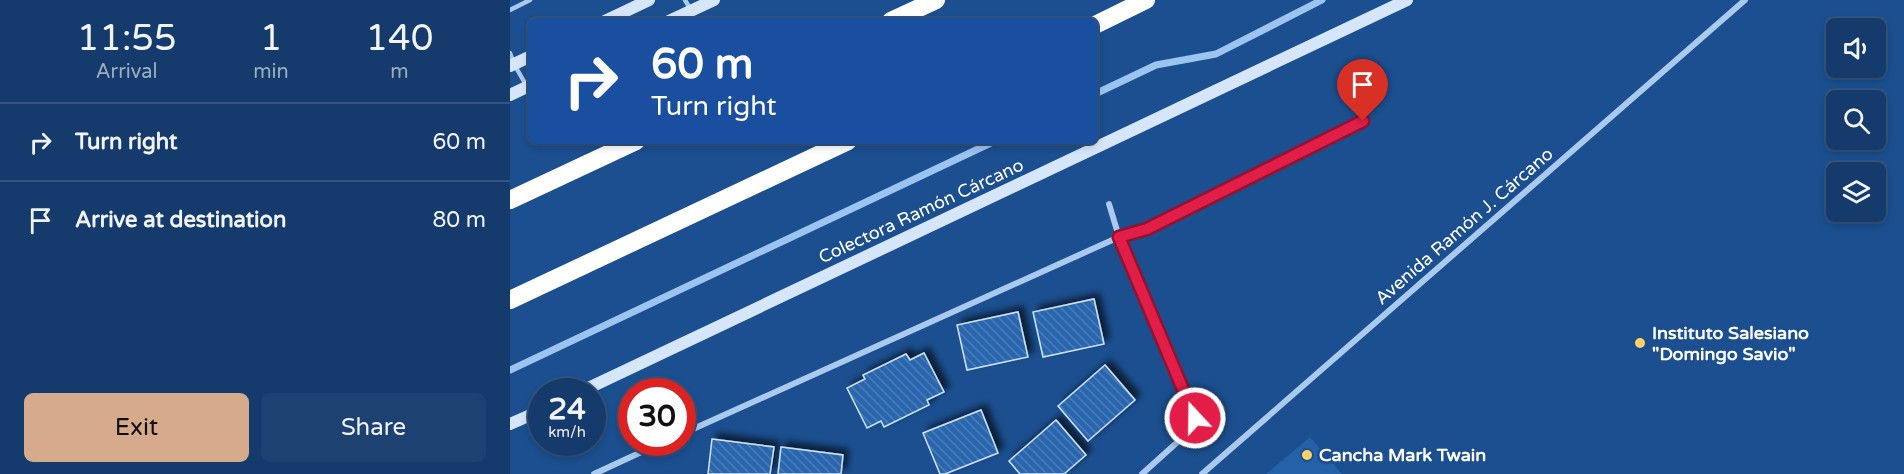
<!DOCTYPE html>
<meta charset="utf-8">
<style>
body{margin:0;font-family:"Varela Round",sans-serif;background:#1d4271;color:#f1f3f6;height:100vh;display:flex;flex-direction:column;font-size:22px;white-space:nowrap}
*{box-sizing:border-box;margin:0}
p{font-size:20px;color:#9dadc1}
.icon{flex:none;width:33px;height:33px;fill:none;stroke:currentColor;stroke-width:2;stroke-linecap:round;stroke-linejoin:round}
.map{position:relative;flex:1;overflow:hidden}
.details{display:flex;flex-direction:column;background:#143b6b;width:510px}
.details>*{flex:none}
.top-card{position:absolute;left:18px;top:18px;width:570px;height:126px;border-radius:9px;box-shadow:0 3px 9px #0003,0 0 0 2px #33557e;background:#1a4fa0;color:#fff;overflow:hidden}
.controls{position:absolute;left:1316px;top:18px;display:grid;gap:12px}
.controls a{display:grid;place-items:center;width:60px;height:60px;border-radius:9px;background:#143b6b;box-shadow:0 3px 9px #0003,0 0 0 2px #33557e;font-size:30px}
.speed{position:absolute;left:18px;top:378px;display:flex;gap:12px;font-size:30px;font-weight:700;text-align:center}
.speed>*{display:grid;place-content:center;width:78px;height:78px;border-radius:50%;background:#143b6b;box-shadow:0 3px 9px #0003,0 0 0 2px #33557e;line-height:1}
.speed small{font-size:15px;font-weight:400}
.speed .limit{border:9px solid #d22;background:#fff;color:#111}
.pin{position:absolute;display:grid;place-items:center;width:51px;height:51px;color:#fff;margin:-62px -26px;border-radius:50% 50% 50% 0;rotate:-45deg;box-shadow:0 0 6px #0007}
.pin .icon{rotate:45deg}
.me{position:absolute;width:66px;margin:-33px;rotate:339deg;stroke-linejoin:round;filter:drop-shadow(0 0 4px #0008)}
.turn{display:flex;align-items:center;gap:21px;height:126px;padding:0 24px;font-size:27px}
.turn .icon{width:78px;height:78px;stroke-width:2.5}
.turn b{display:block;font-size:42px;line-height:51px}
.eta{display:flex;justify-content:space-evenly;align-items:center;height:102px;text-align:center}
.eta b{font-size:36px;font-weight:600;line-height:42px}
.primary-button{display:flex;gap:12px;margin-top:auto;padding:12px 24px}
.primary-button a{flex:1;height:69px;border-radius:9px;background:#d6ab8b;color:#111;font-size:24px;font-weight:600;line-height:69px;text-align:center}
.primary-button a+a{background:#1d4271;color:#f1f3f6}
ul{padding:0;list-style:none}
li{display:flex;align-items:center;gap:18px;height:78px;padding:0 24px;border-top:2px solid #33557e}
li div{flex:1}
li b{display:block;font-size:22px}
li em{font-style:normal}
main{display:flex;flex:1;min-height:0}
.map>svg:first-child{display:block}
</style>
<main>
<section class="details">
<div class="eta">
<div><b>11:55</b><p>Arrival</p></div>
<div><b>1</b><p>min</p></div>
<div><b>140</b><p>m</p></div>
</div>
<ul>
<li><svg class="icon" aria-label="right" viewBox="0 0 24 24"><path d="M7 20v-9h11M14 6l5 5-5 5"/></svg><div><b>Turn right</b></div><em>60 m</em></li>
<li><svg class="icon" aria-label="arrive" viewBox="0 0 24 24"><path d="M6 21V4h12l-3 4 3 4H6"/></svg><div><b>Arrive at destination</b></div><em>80 m</em></li>
</ul>
<div class="primary-button"><a>Exit</a><a>Share</a></div>
</section>
<div class="map">
<svg width="1394" height="474" viewBox="0 0 1394 474">
<defs>
<pattern id="building-back-hatch" width="6" height="6" patternUnits="userSpaceOnUse" patternTransform="scale(1.5)"><rect width="6" height="6" fill="#2a66ad"/><path d="M-1 5l2 2M0 0l6 6M5-1l2 2" fill="none" stroke="#4a7db9"/></pattern>
<filter id="shadow"><feDropShadow dx="5.5" dy="-5.5" stdDeviation="3" flood-color="#0009"/></filter>
</defs>
<rect width="100%" height="100%" fill="#1b4f8f"/>
<polygon fill="#2461a8" points="800,437 832,474 756,474"/>
<g fill="none" stroke-linecap="round" stroke-linejoin="round">
<g stroke="#9cc4f0" stroke-width="7">
<polyline points="585,94 646,65 706,54 812,0"/>
<polyline points="0,370 485,141"/>
</g>
</g>
<g fill="url(#building-back-hatch)" stroke="#cfe3fa" stroke-width="1.5" filter="url(#shadow)">
<polygon points="584,299 594,344 533,357 523,312"/>
<polygon points="508,312 518,357 457,370 447,325"/>
<polygon points="414,353 434,392 417,400 419,405 374,427 371,421 357,428 337,388 355,379 353,375 396,354 400,360"/>
<polygon points="595,365 625,400 578,441 548,406"/>
<polygon points="471,410 488,453 435,474 430,474 413,433"/>
<polygon points="546,420 576,455 554,474 510,474 499,461"/>
<polygon points="202,439 264,447 260,474 198,474"/>
<polygon points="271,447 333,455 331,474 268,474"/>
</g>
<g fill="none" stroke-linecap="round" stroke-linejoin="round">
<g stroke="#a9c9ee" stroke-width="4.5">
<polyline points="175,0 181,10"/>
<polyline points="0,10 20,0"/>
<polyline points="0,53 4,64 16,85"/>
</g>
<g stroke="#a9c9ee" stroke-width="6">
<polyline points="599,204 609,237 685,418 682,429 632,474"/>
<polyline points="172,434 609,237 637,229 853,121"/>
<polyline points="84,474 153,442"/>
<polyline points="692,474 1235,0"/>
</g>
<g stroke="#d6e6fa" stroke-width="12">
<polyline points="95,21 139,0"/>
<polyline points="159,21 204,0"/>
<polyline points="0,66 21,56"/>
<polyline points="0,95 21,85"/>
<polyline points="70,392 897,0"/>
<polyline points="0,424 32,410"/>
</g>
<g stroke="#fff" stroke-width="18">
<polyline points="381,21 426,0"/>
<polyline points="585,25 636,0"/>
<polyline points="0,200 126,141"/>
<polyline points="0,300 338,141"/>
</g>
</g>
<g fill="none" stroke-linecap="round" stroke-linejoin="round">
<defs>
<polyline id="route" points="685,418 609,237 637,229 853,121"/>
</defs>
<use href="#route" stroke="#92132f" stroke-width="15"/>
<use href="#route" stroke="#e11d48" stroke-width="10"/>
</g>
<g fill="#ffd166" stroke="#1b4f8f" stroke-width="2">
<circle cx="1130" cy="343" r="6"/>
<circle cx="797" cy="455" r="6"/>
</g>
<g text-anchor="middle" stroke-width="6" stroke-linejoin="round" paint-order="stroke">
<g font-size="18" fill="#fff" stroke="#1b4f8f">
<text transform="translate(411 211) rotate(-25)" y="6">Colectora Ramón Cárcano</text>
<text transform="translate(954 226) rotate(-41)" y="6">Avenida Ramón J. Cárcano</text>
</g>
<g font-size="18" font-weight="bold" fill="#fff" stroke="#1b4f8f" text-anchor="start">
<text x="1142" y="339">Instituto Salesiano<tspan x="1142" dy="21">"Domingo Savio"</tspan></text>
<text x="809" y="461">Cancha Mark Twain</text>
</g>
</g>
</svg>
<div class="controls">
<a><svg class="icon" aria-label="sound" viewBox="0 0 24 24"><path d="M4 9h4l5-4v14l-5-4H4zM17 9q2 3 0 6"/></svg></a>
<a><svg class="icon" aria-label="search" viewBox="0 0 24 24"><circle cx="10" cy="10" r="6"/><path d="M15 15l6 6"/></svg></a>
<a><svg class="icon" aria-label="layers" viewBox="0 0 24 24"><path d="M12 4l9 5-9 5-9-5zM3 14l9 5 9-5"/></svg></a>
</div>
<div class="speed"><div>24<small>km/h</small></div><div class="limit">30</div></div>
<div class="pin" style="left:853px;top:121px;background:#d93025"><svg class="icon" aria-label="arrive" viewBox="0 0 24 24"><path d="M6 21V4h12l-3 4 3 4H6"/></svg></div>
<svg class="me" style="left:685px;top:418px" viewBox="-20 -20 40 40"><circle r="17" fill="#e11d48" stroke="#fff" stroke-width="3"/><path d="M0-11L8 9 0 5-8 9z" fill="#fff"/></svg>
<div class="top-card">
<div class="turn"><svg class="icon" aria-label="right" viewBox="0 0 24 24"><path d="M7 20v-9h11M14 6l5 5-5 5"/></svg><div><b>60 m</b>Turn right</div></div>
</div>
</div>
</main>
